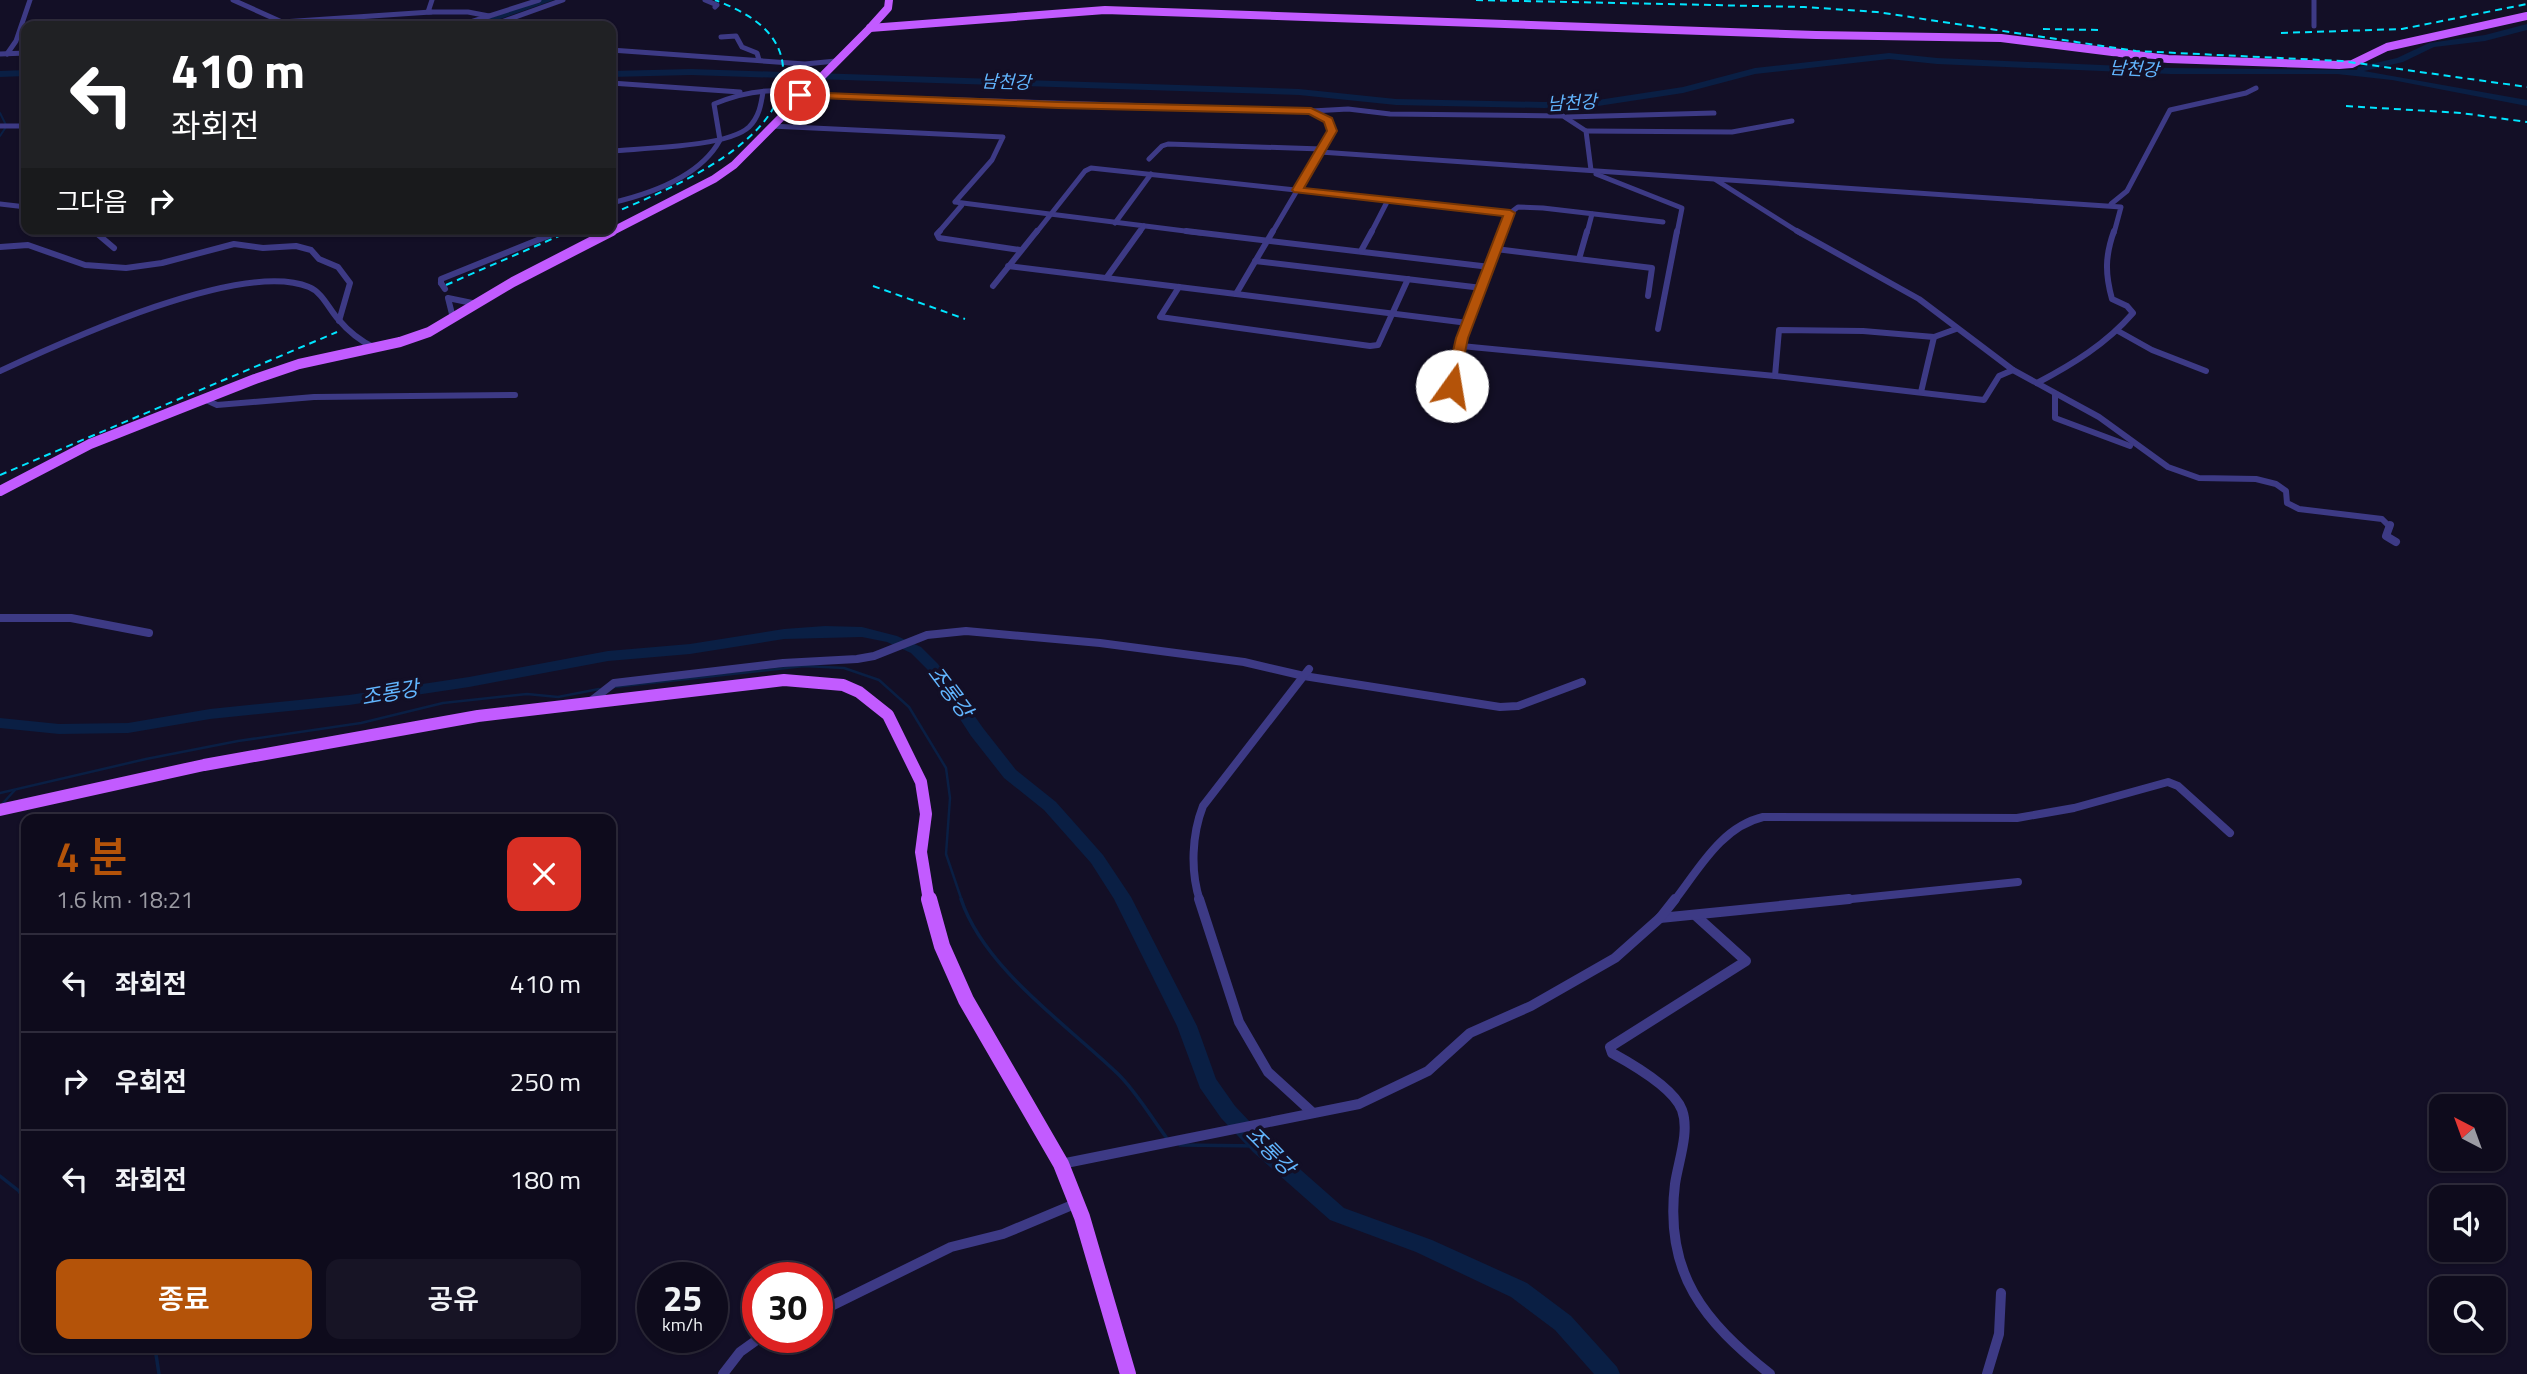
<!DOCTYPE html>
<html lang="ko">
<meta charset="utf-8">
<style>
body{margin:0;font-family:"Titillium Web","Noto Sans KR",sans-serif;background:#171425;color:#f1f3f6;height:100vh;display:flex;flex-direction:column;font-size:26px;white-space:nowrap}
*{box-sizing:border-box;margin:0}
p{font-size:23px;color:#9b9ba3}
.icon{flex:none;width:38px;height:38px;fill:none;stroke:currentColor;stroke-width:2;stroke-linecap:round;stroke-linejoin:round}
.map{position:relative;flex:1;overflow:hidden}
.details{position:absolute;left:21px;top:814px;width:595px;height:539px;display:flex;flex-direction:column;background:#0e0b1c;border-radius:14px;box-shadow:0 2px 5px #0004,0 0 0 2px #2e2b3b}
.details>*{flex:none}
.hud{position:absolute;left:21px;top:21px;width:595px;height:214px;border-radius:14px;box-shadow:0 2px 5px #0004,0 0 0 2px #2e2b3b;background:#202124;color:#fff;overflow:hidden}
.needle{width:46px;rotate:319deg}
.fabs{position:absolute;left:2429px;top:1094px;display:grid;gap:14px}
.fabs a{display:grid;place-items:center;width:77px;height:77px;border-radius:14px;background:#0e0b1c;box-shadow:0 2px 5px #0004,0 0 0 2px #2e2b3b;font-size:35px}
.speed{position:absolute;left:637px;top:1262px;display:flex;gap:14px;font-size:35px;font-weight:700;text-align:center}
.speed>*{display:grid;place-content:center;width:91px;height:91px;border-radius:50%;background:#0e0b1c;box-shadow:0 2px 5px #0004,0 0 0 2px #2e2b3b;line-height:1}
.speed small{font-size:18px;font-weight:400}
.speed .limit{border:10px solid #d22;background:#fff;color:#111}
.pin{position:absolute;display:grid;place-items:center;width:60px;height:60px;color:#fff;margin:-30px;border:4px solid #fff;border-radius:50%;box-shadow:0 2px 7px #0007}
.me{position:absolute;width:77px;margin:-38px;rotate:13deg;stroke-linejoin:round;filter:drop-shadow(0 0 5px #0008)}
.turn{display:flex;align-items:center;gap:24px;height:147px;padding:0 35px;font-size:32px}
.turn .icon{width:91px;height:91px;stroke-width:2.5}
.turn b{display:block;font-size:49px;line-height:60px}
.then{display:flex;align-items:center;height:66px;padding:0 35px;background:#0003;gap:14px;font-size:26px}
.round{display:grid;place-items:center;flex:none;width:74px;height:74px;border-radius:14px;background:#171425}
.head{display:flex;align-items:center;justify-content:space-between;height:119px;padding:0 35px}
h1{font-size:42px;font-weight:600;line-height:52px;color:#b45309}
.primary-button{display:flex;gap:14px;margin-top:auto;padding:14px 35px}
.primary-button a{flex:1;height:80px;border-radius:14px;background:#b45309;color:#fff;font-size:28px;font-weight:600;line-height:80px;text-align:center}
.primary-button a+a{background:#171425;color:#f1f3f6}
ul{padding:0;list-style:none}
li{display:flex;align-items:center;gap:21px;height:98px;padding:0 35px;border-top:2px solid #2e2b3b}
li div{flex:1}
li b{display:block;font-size:26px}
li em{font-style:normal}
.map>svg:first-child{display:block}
</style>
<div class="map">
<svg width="2527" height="1374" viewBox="0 0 2527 1374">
<rect width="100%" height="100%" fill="#130f26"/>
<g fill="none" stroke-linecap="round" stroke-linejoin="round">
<g stroke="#0a1f44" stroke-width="2">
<polyline points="0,113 6,125"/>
<polyline points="0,136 6,127"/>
</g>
<g stroke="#0a1f44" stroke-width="2.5">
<polyline points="614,687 804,666 844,668 879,680 909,707 946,768 950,798 946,854 962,901"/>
<polyline points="0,793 146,759 238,741 361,723 443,703 527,694 558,697 599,689"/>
<polyline points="3,803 15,790"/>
</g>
<g stroke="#0a1f44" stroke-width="3.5">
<path d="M961 899C984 968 1066 1024 1117 1073 1136 1091 1150 1116 1166 1137"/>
<polyline points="1180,1145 1260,1146"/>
<polyline points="0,1176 19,1191 26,1202"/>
<polyline points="155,1348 159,1374"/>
</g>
<g fill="#0a1f44" fill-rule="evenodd">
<polygon points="541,0 554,0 480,26 467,26"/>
<polygon points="2527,24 2527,30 2485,41 2434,47 2403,62 2364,71 2527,100 2527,106 2392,80 2337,74 2170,74 1937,64 1889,59 1755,74 1683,93 1598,106 1544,108 1396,105 1299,95 691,75 611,77 611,71 691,69 1299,89 1396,99 1544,102 1598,100 1683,87 1755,68 1889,53 1937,58 2170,68 2357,70 2358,67 2397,58 2429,43 2485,35"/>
<polygon points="26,70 26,76 0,77 0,71"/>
<polygon points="825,626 862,627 897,636 921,647 938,664 983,728 1016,770 1056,802 1103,855 1131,897 1197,1026 1216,1079 1235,1106 1267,1140 1344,1208 1432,1240 1527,1283 1571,1316 1617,1367 1620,1374 1594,1374 1555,1330 1511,1297 1416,1252 1330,1220 1253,1152 1221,1118 1200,1088 1177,1026 1114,899 1091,863 1044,810 1004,778 971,736 928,670 911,653 887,642 862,637 784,639 690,654 608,661 469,687 349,705 210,719 128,733 59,734 0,728 0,718 59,724 128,723 210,709 349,695 469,677 608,651 690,644 784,629"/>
</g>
<g stroke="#3d3a85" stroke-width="5">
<polyline points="233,0 282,22"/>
<polyline points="432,0 428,12 468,12 489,16"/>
<polyline points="705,0 717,5 715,7"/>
<polyline points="2314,0 2314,26"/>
<polyline points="278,26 282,22 431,12"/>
<polyline points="458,26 539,0"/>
<polyline points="490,26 563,0"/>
<polyline points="721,37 736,36 742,47 757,53 759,60"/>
<polyline points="611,50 805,64 836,61"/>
<polyline points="0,54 26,53"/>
<polyline points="7,54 16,41 30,0"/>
<polyline points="611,83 740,92"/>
<polyline points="800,95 1311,111 1331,124 1332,131 1272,233"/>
<polyline points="1312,111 1348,109 1390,114 1563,116 1586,131 1591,170"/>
<polyline points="1567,117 1714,113"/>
<polyline points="0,126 26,126"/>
<polyline points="771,126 1003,137 992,160 955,202 1201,233"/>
<polyline points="1586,131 1732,132 1792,121"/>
<path d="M611 151C643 148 728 147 749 127 759 117 761 105 763 92"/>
<polyline points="1320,152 2121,207 2114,233"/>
<polyline points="1149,159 1162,146 1168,144 1322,149"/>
<polyline points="1596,174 1682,208 1677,233"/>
<polyline points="1716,180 1800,233"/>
<path d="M611 203C650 194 700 177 720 140L714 104C738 94 762 88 788 92L789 107"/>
<polyline points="0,204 26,207"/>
<polyline points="2111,204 2127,191 2170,110 2246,93 2256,88"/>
<polyline points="1510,213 1518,207 1543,208 1663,222"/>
<polyline points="1115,223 1151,174"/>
<polyline points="92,229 96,233"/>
<polyline points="556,233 565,229"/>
<polyline points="938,233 962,205"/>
<polyline points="1036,233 1085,171 1091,168 1510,213 1502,233"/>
<polyline points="1139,233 1144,226"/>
<polyline points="1371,233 1388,200"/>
<polyline points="1587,233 1592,214"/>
</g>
<g stroke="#3d3a85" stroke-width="6">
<polyline points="94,231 114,248"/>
<polyline points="940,231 937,234 939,238 1020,250"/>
<polyline points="1186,231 1490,267"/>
<polyline points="1797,231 1919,299 2013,370 2099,417 2168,467 2199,478 2256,479 2276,484 2286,491 2287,503 2299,509 2382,519 2390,527"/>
<polyline points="0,247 28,245 85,265 126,268 162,263 234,244 263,248 296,246 311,250 319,259 338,267 350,283 339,321"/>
<polyline points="1496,249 1652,268 1648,296"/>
<polyline points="1361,251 1372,231"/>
<polyline points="1579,259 1587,231"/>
<polyline points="1255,261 1482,288"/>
<polyline points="1008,266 1236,294 1273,231"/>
<polyline points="1107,277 1140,231"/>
<polyline points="441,283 441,279 560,231"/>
<polyline points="993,286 1037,231"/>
<polyline points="1179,287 1160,317 1370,346 1378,345 1408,279"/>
<polyline points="1236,294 1468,323"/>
<polyline points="453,318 448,298 477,304"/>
<polyline points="1658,329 1677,231"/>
<polyline points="2118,331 2152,350 2206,371"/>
<polyline points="1461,346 1775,376 1984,400 1999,376 2013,370"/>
<path d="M0 371C65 341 242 259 309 287 322 292 329 309 338 319 348 331 360 341 375 348"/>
<polyline points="1775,376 1779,330 1863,331 1934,337 1956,329"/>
<path d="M2037 383C2073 364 2106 344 2133 313L2127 306 2112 299C2105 274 2105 256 2114 231"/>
<polyline points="1452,386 1462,338 1503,231"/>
<polyline points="1921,392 1934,337"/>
<polyline points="2055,394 2055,418 2130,446"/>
<polyline points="204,399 217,405 314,397 515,395"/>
</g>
<g stroke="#3d3a85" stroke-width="8">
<polyline points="2390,525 2386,536 2396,542"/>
<polyline points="0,618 71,618 149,633"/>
<polyline points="591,701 614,683 783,663 857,659 874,656 927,635 966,631 1100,643 1244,662 1304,676 1500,707 1518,706 1582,682"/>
<path d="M1200 901C1190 871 1192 834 1203 806L1309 669"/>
<path d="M1674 901C1699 869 1721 827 1763 817L2017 818 2074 808 2168 782 2178 786 2230 833"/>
<polyline points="1832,901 2018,882"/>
</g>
<g stroke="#3d3a85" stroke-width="10">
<polyline points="1199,899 1239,1022 1268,1072 1313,1113"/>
<path d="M1695 915 1746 961 1610 1047 1612 1053C1632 1064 1674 1088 1682 1110 1690 1132 1678 1162 1675 1184 1664 1274 1704 1321 1770 1374"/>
<polyline points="1660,918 1849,899"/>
<polyline points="1061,1164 1359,1104 1428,1071 1470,1033 1531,1006 1615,958 1660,918 1675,899"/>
<polyline points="817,1313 951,1247 1003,1234 1077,1203"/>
<polyline points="723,1374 740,1352 761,1337"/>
<polyline points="1987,1374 1999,1334 2001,1293"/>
</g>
<g stroke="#c25bff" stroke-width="8">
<polyline points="870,28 1105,10 1816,35 2001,38 2168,59 2339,65 2352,64 2387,47 2527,16"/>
<polyline points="609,233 714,179 734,165 870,28 888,8 889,0"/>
</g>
<polyline stroke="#c25bff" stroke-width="10" points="0,491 90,444 255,379 299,364 400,342 429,332 513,282 612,231"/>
<polyline stroke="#c25bff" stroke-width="12" points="0,810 204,765 478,716 784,680 843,685 859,692 888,715 921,782 926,814 921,852 929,901"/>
<polyline stroke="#c25bff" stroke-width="16" points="929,899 942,946 966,1000 1061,1164 1082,1217 1128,1374"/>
<g stroke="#00e5ff" stroke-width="2" stroke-dasharray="7 5" stroke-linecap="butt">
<polyline points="1476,0 1804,7 1877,12 2136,51 2342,61 2527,87"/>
<polyline points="2043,29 2099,30"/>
<polyline points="2281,33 2402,29 2527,4"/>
<polyline points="2346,106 2461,113 2527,122"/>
<path d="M611 214C667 190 790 141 783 67 780 30 746 12 715 0"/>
<polyline points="446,285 575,229"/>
<polyline points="873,286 965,319"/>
<polyline points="0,475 337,332"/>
</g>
<polyline stroke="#3d3a85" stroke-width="6" points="441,283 445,289"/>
</g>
<polygon fill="#b45309" stroke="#753606" stroke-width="2" points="800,92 1058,102 1311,108 1332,118 1337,131 1304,188 1510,210 1515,213 1468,338 1458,386 1452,390 1445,386 1456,338 1503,216 1294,192 1292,190 1327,131 1324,122 1309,114 1058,108 797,97 797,93"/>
<g text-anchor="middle" stroke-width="7" stroke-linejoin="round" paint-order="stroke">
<g font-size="18" font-style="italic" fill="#62b6ff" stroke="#130f26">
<text transform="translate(2134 69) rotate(3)" y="6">남천강</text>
<text transform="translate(1006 82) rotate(2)" y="6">남천강</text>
<text transform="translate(1572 103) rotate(-3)" y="6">남천강</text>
</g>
<g font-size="21" font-style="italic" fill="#62b6ff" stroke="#130f26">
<text transform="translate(950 692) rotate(53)" y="7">조롱강</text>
<text transform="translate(390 693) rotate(-10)" y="7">조롱강</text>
<text transform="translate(1270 1151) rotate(45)" y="7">조롱강</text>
</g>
</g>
</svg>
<div class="fabs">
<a><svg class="needle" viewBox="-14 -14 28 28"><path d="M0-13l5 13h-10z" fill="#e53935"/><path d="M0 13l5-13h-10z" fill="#9b9ba3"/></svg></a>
<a><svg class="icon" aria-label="sound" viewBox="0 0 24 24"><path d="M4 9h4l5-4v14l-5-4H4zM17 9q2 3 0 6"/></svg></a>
<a><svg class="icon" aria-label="search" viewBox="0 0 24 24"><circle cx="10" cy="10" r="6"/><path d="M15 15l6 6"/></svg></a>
</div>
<div class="speed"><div>25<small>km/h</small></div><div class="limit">30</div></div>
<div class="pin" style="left:800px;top:95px;background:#d93025"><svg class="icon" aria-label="arrive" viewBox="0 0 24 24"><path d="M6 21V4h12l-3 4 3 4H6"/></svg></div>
<svg class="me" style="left:1452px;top:386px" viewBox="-20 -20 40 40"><circle r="19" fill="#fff"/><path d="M0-13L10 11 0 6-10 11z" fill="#b45309"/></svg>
<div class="hud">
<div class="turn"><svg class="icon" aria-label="left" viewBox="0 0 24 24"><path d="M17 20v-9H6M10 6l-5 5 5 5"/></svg><div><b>410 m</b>좌회전</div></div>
<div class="then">그다음<svg class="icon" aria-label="right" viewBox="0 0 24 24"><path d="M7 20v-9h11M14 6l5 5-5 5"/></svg></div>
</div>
<section class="details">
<div class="head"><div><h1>4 분</h1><p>1.6 km · 18:21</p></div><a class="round" style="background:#d93025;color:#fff"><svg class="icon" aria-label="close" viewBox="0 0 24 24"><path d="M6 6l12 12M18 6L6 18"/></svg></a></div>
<ul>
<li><svg class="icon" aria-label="left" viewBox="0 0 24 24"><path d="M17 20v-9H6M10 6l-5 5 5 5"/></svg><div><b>좌회전</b></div><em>410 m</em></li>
<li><svg class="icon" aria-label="right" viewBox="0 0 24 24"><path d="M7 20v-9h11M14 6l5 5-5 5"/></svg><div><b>우회전</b></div><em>250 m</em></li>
<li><svg class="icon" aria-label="left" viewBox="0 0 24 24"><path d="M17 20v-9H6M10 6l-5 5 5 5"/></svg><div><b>좌회전</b></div><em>180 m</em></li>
</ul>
<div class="primary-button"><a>종료</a><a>공유</a></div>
</section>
</div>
